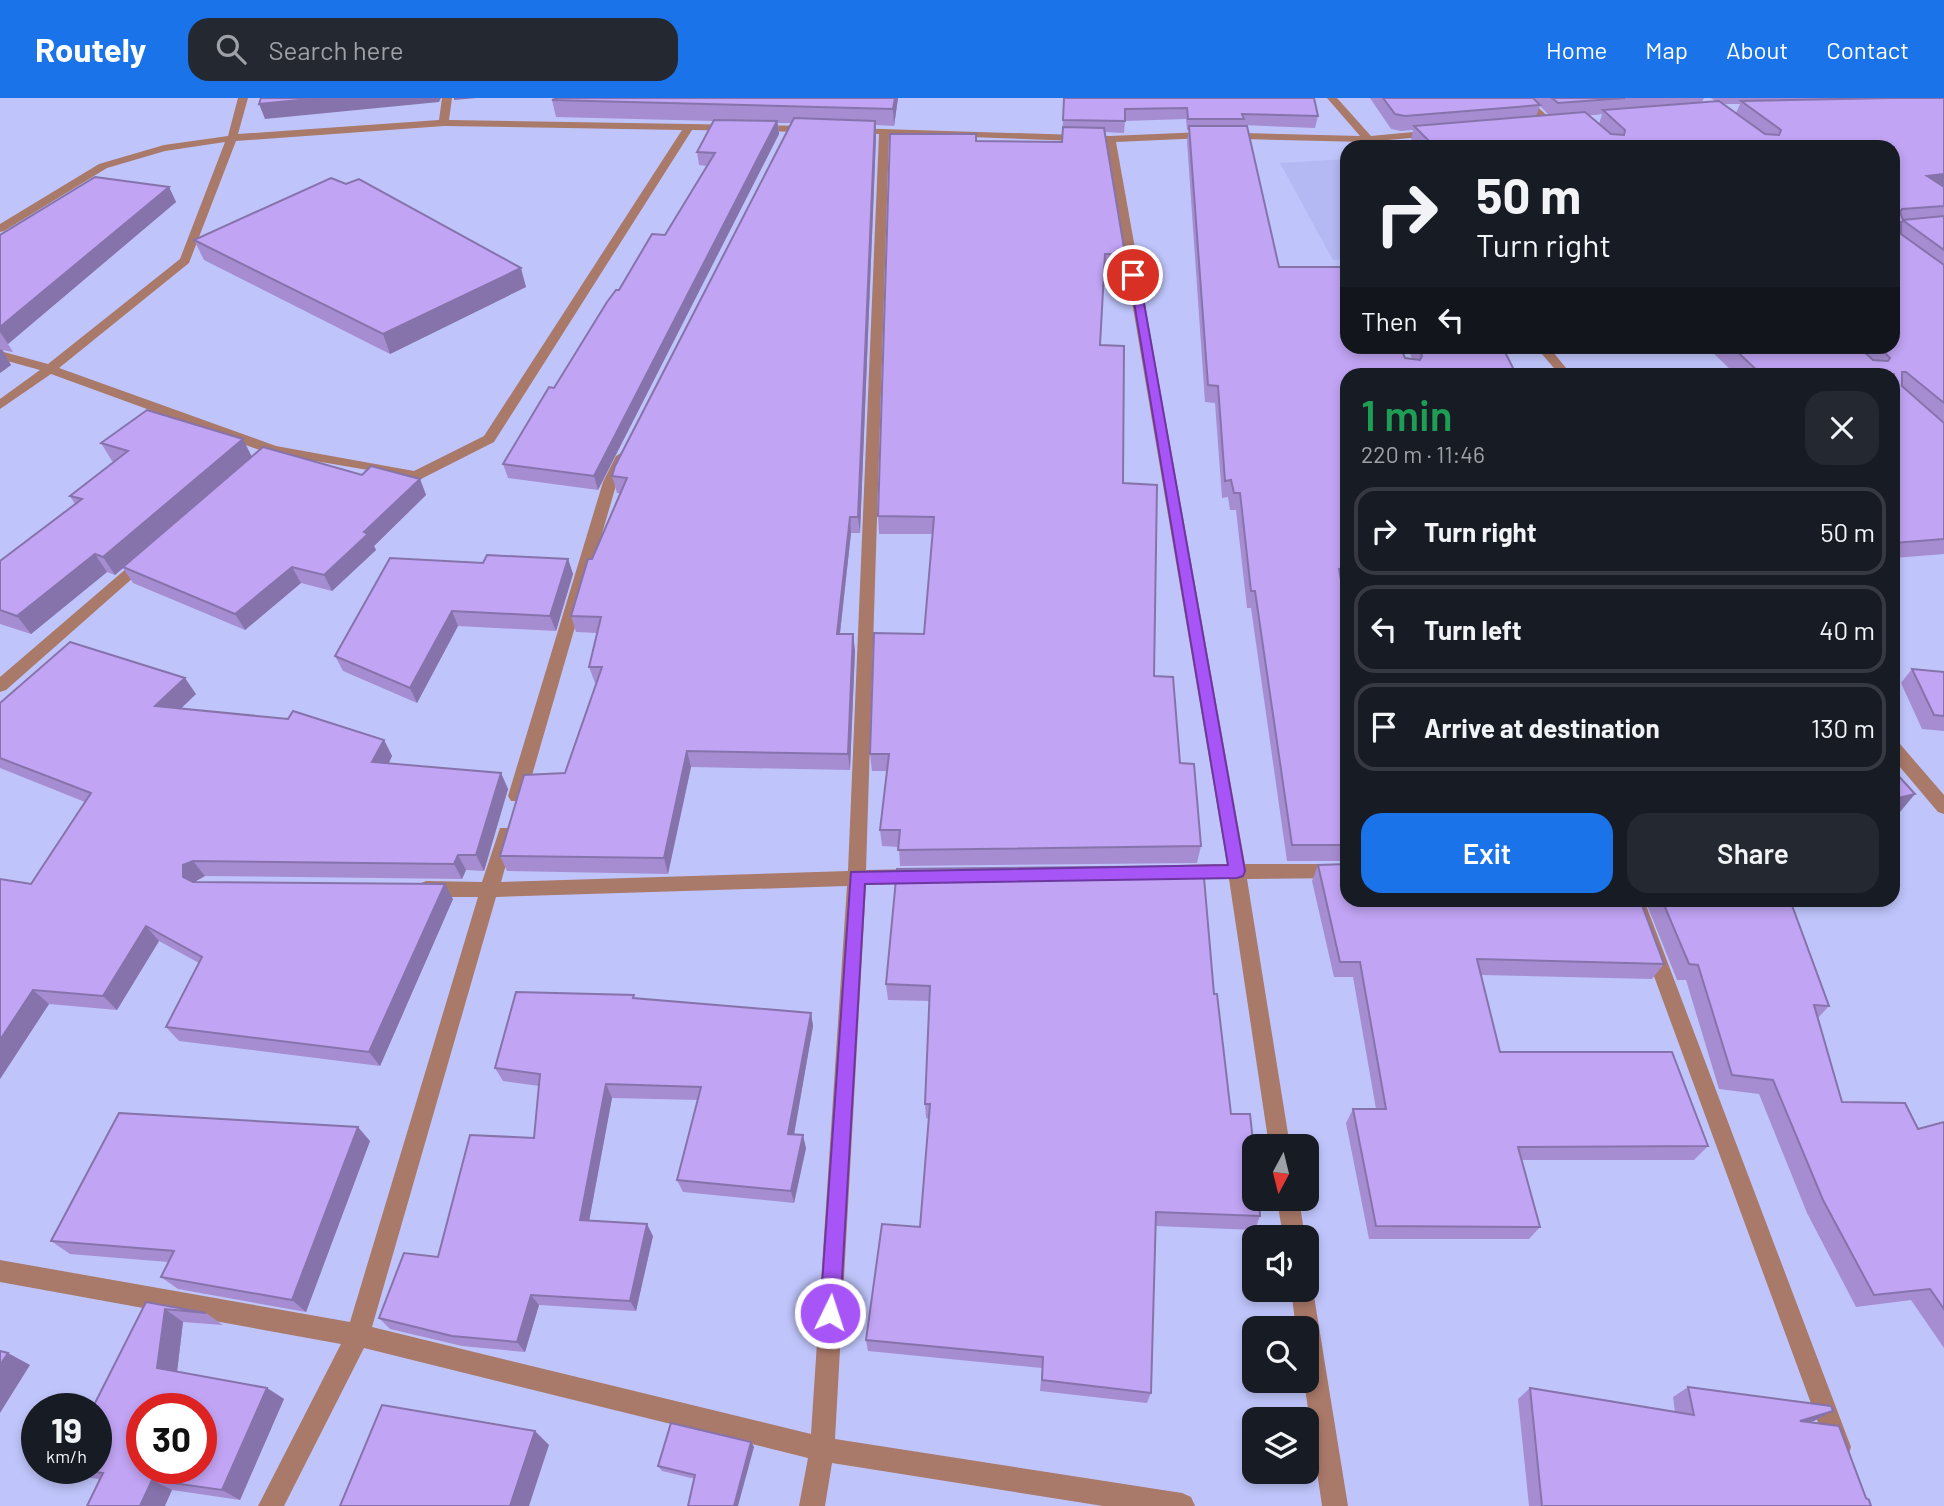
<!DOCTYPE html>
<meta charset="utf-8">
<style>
body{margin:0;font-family:Barlow,sans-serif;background:#242831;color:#f1f3f6;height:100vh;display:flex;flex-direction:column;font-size:26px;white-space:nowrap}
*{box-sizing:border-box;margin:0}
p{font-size:23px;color:#9ea1a6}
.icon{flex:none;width:38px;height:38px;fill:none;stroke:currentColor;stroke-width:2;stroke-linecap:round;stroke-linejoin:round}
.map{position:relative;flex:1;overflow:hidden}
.side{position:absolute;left:1340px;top:270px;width:560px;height:539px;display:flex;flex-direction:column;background:#171b24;border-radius:21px;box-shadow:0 4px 10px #0003}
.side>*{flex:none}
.guide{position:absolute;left:1340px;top:42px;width:560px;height:214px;border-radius:21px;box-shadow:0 4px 10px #0003;background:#171b24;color:#f1f3f6;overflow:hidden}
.needle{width:46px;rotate:187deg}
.controls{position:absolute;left:1242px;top:1036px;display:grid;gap:14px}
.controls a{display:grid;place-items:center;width:77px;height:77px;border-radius:14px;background:#171b24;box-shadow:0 4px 10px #0003;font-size:35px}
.speed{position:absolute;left:21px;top:1295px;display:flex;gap:14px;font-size:35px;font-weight:700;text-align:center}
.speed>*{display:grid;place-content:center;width:91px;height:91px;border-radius:50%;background:#171b24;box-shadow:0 4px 10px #0003;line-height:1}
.speed small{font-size:18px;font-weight:400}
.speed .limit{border:10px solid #d22;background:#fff;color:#111}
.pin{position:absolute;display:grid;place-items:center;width:60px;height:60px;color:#fff;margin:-30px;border:4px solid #fff;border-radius:50%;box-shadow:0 2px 7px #0007}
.me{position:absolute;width:77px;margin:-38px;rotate:4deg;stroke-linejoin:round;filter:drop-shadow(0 0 5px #0008)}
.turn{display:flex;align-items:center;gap:24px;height:147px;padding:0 21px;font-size:32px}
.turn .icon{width:91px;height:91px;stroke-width:2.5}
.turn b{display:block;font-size:49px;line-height:60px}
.then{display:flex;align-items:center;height:66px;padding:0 21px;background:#0003;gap:14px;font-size:26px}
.round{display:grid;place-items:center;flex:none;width:74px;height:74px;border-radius:21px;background:#242831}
.headline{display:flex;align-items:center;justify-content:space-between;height:119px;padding:0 21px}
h1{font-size:42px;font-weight:600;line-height:52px;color:#1e9e55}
.primary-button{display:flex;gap:14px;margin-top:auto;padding:14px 21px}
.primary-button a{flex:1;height:80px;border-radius:21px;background:#1a73e8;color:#fff;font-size:28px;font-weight:600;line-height:80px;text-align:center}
.primary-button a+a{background:#242831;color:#f1f3f6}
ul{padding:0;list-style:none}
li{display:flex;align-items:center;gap:21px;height:88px;margin:0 14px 10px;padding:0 7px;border:4px solid #363941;border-radius:21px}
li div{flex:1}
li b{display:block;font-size:26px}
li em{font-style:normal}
header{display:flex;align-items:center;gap:42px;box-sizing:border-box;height:98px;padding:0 35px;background:#1a73e8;color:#fff}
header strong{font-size:33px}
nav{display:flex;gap:38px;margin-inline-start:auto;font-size:24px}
.search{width:490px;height:63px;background:#242831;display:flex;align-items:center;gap:18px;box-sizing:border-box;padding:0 24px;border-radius:21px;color:#9ea1a6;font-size:26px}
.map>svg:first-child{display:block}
</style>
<header>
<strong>Routely</strong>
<div class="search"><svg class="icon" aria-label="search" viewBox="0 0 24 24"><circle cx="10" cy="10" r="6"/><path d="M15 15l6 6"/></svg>Search here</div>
<nav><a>Home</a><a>Map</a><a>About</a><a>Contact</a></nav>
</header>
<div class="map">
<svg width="1944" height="1408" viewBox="0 0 1944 1408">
<rect width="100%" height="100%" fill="#bfc5fb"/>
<polygon fill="#b4b8f3" points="1347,61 1347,161 1333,162 1280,65"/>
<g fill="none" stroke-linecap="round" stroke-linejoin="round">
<g fill="#a97969" fill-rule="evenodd">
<path d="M238 0H248L238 36 439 22 442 0H452L449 22 812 28 817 31 812 34 692 32 494 344 421 381 268 355 51 276 0 311V301L40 272 0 261V253L48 266 180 161 225 44 165 53 107 70 4 133 0 134V126L99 66 164 47 228 38ZM444 28 682 32 484 338 414 373 276 348 59 270 189 165 236 43Z"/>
<path d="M1327 0H1337L1371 38 1434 32 1439 35 1434 38 1376 43 1378 46 1374 49 1366 44 1204 40 1116 44 1245 766H1348V780L1247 781 1290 1048H1269L1229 781H1182L1176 779 1173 774 1176 769 1182 767 1227 766 1105 44 889 36 866 772 919 771 925 773 928 778 925 783 919 785 866 787 835 1341 1182 1395 1191 1399 1195 1408H1103L832 1365 825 1408H799L808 1360 364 1250 284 1408H258L341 1246 0 1184V1162L350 1224 478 799H426L419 796 417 791 419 786 426 783 482 784 500 730H512L515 735 501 784 848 773 879 36 854 35 850 34V30L1110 38 1204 34 1360 38ZM847 788 811 1336 372 1229 496 799Z"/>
<polygon points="1517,0 1528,0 1555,25 1555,29 1547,29"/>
<polygon points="1535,248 1548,248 1571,276 1559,276"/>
<polygon points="623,354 630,358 617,384 526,698 523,703 511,703 508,698 603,384 616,358"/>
<polygon points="146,456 153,461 151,464 6,592 0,594 0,579 141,458"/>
<polygon points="1894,645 1900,646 1944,697 1944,716 1938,714 1894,662"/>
<polygon points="1626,802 1644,802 1851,1349 1848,1358 1839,1361 1830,1358 1827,1349"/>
<polygon points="1277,1101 1299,1101 1305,1139 1283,1139"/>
<polygon points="1307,1183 1313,1192 1348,1408 1322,1408 1304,1283 1307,1283 1307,1230 1296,1230 1291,1192 1307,1192"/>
</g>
</g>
<g fill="#a68dd2" fill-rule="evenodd">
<polygon points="898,0 894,28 876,27 876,39 860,435 851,435 840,536 855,552 850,672 691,669 668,776 507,773 500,758 565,675 596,585 595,585 589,569 597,535 576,534 571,518 592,461 620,395 617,395 612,378 792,25 778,25 779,36 598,392 508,380 503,366 619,192 665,137 707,68 699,67 697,54 714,23 556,19 552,2"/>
<polygon points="1064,0 1318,18 1315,30 1243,27 1279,169 1348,248 1412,261 1407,248 1502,248 1348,276 1348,489 1342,489 1348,521 1348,763 1287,763 1251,510 1247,510 1236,412 1230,412 1228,399 1222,400 1215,305 1205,304 1187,43 1189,32 1187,32 1186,21 1125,23 1124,35 1105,34 1125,156 1123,173 1104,173 1100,247 1154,578 1180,665 1201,748 1197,765 900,768 899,749 882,748 880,732 887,673 872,673 870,656 924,536 933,436 879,436 878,418 976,43 1062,44"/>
<path d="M1370 0H1704L1702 4 1715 3 1711 0H1944V456L1894 460V276H1735L1706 248H1894V49H1417L1411 43 1413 32 1401 33 1391 31ZM1724 6H1740L1736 15ZM1540 8 1549 17 1536 18ZM1602 16 1599 26 1589 17H1596Z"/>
<polygon points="169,89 176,104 8,246 13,254 2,252 11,267 0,275 0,137"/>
<polygon points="194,142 526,189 390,256 204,162"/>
<polygon points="101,345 252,358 362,377 420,381 426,397 374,448 376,452 332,493 301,485 245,532 133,485 123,470 115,477 107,474 31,536 0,526 0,463 75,406 70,398 114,364 112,363"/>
<polygon points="568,461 573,476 556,533 458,528 417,605 343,573 335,558 483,465"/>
<polygon points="1912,571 1944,574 1944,633 1922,631 1901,585"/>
<polygon points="196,596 181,610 384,642 392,658 389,665 501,675 508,691 484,773 466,772 462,781 205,778 196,783 196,784 453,801 380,968 179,943 166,929 199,865 159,843 117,912 49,906 0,981 0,781 31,786 85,704 0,670 0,605"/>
<polygon points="1318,767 1664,866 1652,881 1481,877 1500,954 1708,1048 1694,1062 1522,1062 1540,1129 1529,1141 1369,1141 1346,1025 1353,1011 1376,1011 1353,879 1334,879 1312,783"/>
<polygon points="1645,802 1790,802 1829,908 1818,920 1842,1004 1918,1031 1944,1024 1944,1250 1911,1202 1856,1209 1807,1115 1759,996 1719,991 1686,882 1677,882"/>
<polygon points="886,886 1214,896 1231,1016 1260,1118 1255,1132 1156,1128 1151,1295 1147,1305 1040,1293 1042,1270 868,1253 866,1242 920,1129 929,1021 926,1020 925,1006 930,903 888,902"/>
<polygon points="635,901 811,915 813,928 794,1036 806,1050 794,1105 683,1094 677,1082 698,1002 612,1000 589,1123 653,1138 636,1213 539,1207 525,1254 462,1248 390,1231 379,1220 438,1159 534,1040 539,988 503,983 495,970"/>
<polygon points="370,1043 306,1214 178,1191 161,1179 168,1164 70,1156 51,1143"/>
<polygon points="146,1204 206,1215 223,1227 183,1224 177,1274 267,1290 284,1301 240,1402 84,1379 63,1370"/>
<polygon points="1688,1289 1833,1313 1811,1324 1871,1408 1529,1408 1518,1301 1530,1290 1675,1314 1673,1299"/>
<polygon points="751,1344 754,1349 695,1381 662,1373 658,1368"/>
</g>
<g fill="#8773ab">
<polygon points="319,0 441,0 439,4 265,21 259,6"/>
<polygon points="454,0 477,0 454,2"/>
<polygon points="895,0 898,0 894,28 893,11"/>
<polygon points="777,23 779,36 598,392 594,378"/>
<polygon points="875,23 876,39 860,435 858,419"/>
<polygon points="1944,76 1944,90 1927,78"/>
<polygon points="169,89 176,104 8,246 0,234 0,229"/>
<polygon points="521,170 526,189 390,256 383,236"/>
<polygon points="2,251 11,267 0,275 0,252"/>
<polygon points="243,341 252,359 115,477 103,459"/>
<polygon points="420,381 426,397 374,448 376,452 332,493 324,477 364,434"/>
<polygon points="850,419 851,435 838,552 837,536"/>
<polygon points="95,456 107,474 31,536 17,518"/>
<polygon points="568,461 573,476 556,533 550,518"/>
<polygon points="292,469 301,485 245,532 235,516"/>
<polygon points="452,513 458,528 417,605 410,590"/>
<polygon points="853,536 855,552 850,672 848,656"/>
<polygon points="185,580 196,596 167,624 155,608"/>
<polygon points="384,642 392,658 381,680 372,664"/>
<polygon points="687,653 691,669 668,776 664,760"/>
<polygon points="501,675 508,691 484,773 476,757"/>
<polygon points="1915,696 1900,714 1894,715 1894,701"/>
<polygon points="458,757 466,772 462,781 454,766"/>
<polygon points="193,763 205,778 196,783 196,795 183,779 183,767"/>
<polygon points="445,786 453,801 380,968 369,954"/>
<polygon points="146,828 159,843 117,912 103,898"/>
<polygon points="33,892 49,906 0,981 0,942"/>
<polygon points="811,915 813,928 792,1048 788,1036"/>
<polygon points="606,986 612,1000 587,1134 580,1122"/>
<polygon points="358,1029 370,1043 306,1214 292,1202"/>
<polygon points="803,1037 806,1050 794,1105 791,1093"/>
<polygon points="647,1126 653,1138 636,1213 630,1203"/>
<polygon points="531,1197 539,1207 525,1254 517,1244"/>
<polygon points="165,1211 183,1224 176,1282 157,1270"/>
<polygon points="8,1255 30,1267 0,1315 0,1267"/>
<polygon points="267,1290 284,1301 240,1402 222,1392"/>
<polygon points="1833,1313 1814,1323 1781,1333 1800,1323"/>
<polygon points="535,1333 549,1347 529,1408 510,1408"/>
<polygon points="751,1344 754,1349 738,1408 734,1408"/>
<polygon points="152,1382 172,1392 165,1408 140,1408"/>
</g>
<g fill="#c1a4f4" stroke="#8773ab" stroke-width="2" fill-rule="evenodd">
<polygon points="261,0 319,0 259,6"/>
<polygon points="558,0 895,0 893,11 552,2"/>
<polygon points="1064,0 1314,0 1318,18 1242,16 1244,21 1188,21 1187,10 1125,11 1125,23 1063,22"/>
<polygon points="1383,0 1533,0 1540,7 1405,18 1395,16"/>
<polygon points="1552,0 1625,0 1558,5"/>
<polygon points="1891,0 1944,0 1944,76 1927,78 1944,89 1944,108 1902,111 1900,114 1903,122 1944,118 1944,152 1904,123 1901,124 1901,136 1944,167 1944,305 1906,274 1902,274 1902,288 1944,325 1944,441 1894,445 1894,276 1761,276 1731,248 1858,248 1873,262 1888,263 1890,260 1878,248 1894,248 1894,49 1435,49 1414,28 1585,14 1611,36 1624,37 1625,32 1603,12 1719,3 1765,36 1779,37 1781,32 1741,3"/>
<polygon points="794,20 875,23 858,419 850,419 837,536 853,536 848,656 687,653 664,760 500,758 524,677 565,675 602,569 589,569 601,519 571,518 588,461 592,461 627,380 612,378 615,368"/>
<polygon points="714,22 777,23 594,378 503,366 549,289 554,290 607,204 616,192 619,192 652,136 665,137 715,55 697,54"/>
<polygon points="1189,28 1247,28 1279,169 1348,169 1348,248 1400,248 1405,260 1420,262 1422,258 1418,248 1502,248 1516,276 1348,276 1348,472 1339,471 1348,521 1348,747 1292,747 1255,493 1251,493 1240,395 1234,395 1231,382 1225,383 1218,288 1208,287"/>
<polygon points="1063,29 1104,30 1125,156 1105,156 1100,247 1124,248 1123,385 1157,387 1154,578 1173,579 1180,665 1194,666 1201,748 898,752 900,732 880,732 889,656 870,656 874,535 924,536 934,419 878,418 890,36 976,36 976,43 1062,44"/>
<polygon points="95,79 169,89 0,229 0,137"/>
<polygon points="331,80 346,86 359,81 521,170 383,236 194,142"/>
<polygon points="147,312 243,341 103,459 95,456 17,518 0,512 0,463 82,401 70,398 128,353 101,345"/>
<polygon points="263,349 362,377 371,368 420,381 364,434 368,436 324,477 292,469 235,516 123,469"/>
<polygon points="487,457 568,461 550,518 452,513 410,590 335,558 390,460 483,465"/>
<polygon points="70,544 185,580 155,608 288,621 293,613 384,642 372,664 501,675 476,757 458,757 454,766 193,763 183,767 183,779 193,784 445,786 369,954 166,929 202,859 146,828 103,898 33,892 0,942 0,781 31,786 91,695 0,660 0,605"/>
<polygon points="1912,571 1944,574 1944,618 1934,617"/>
<polygon points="1894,673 1915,696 1894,701"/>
<polygon points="1348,766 1348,802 1640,802 1664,866 1477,861 1500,954 1672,954 1708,1048 1518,1049 1540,1129 1376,1128 1353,1011 1386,1011 1360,864 1340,864 1318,767"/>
<polygon points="1203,768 1214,896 1217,896 1231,1016 1250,1016 1255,1062 1255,1101 1259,1101 1260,1118 1156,1114 1151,1295 1042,1282 1043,1259 866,1242 882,1126 920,1129 930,1006 925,1006 930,888 886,886 897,771"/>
<polygon points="1662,802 1790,802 1829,908 1814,907 1842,1004 1905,1005 1918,1031 1944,1024 1944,1211 1930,1191 1874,1197 1823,1102 1773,982 1732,977 1698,867 1689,866"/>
<polygon points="516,894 634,897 633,900 811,915 788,1036 803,1037 791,1093 677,1082 701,989 606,986 580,1122 647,1126 630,1203 531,1197 517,1244 452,1238 379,1220 404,1155 438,1159 470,1037 534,1040 540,976 495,970"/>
<polygon points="119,1015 358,1029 292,1202 161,1179 174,1153 51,1143"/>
<path d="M146 1204 206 1215 165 1211 157 1270 267 1290 222 1392 152 1382 140 1408H87L103 1375 66 1370H96V1311H92ZM142 1311H201V1370H142Z"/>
<polygon points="0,1253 8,1255 0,1267"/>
<polygon points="1688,1289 1831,1308 1833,1313 1800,1323 1839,1328 1866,1400 1869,1402 1871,1408 1542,1408 1530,1290 1694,1317"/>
<polygon points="382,1307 535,1333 510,1408 340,1408"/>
<polygon points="671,1325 751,1344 734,1408 688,1408 695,1377 658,1368"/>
</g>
<polygon fill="#a855f7" stroke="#6d37a1" stroke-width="2" points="1129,174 1139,177 1245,773 1243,778 1237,780 865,786 840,1215 837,1222 830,1225 823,1222 820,1215 851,774 1228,767"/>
</svg>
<div class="controls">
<a><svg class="needle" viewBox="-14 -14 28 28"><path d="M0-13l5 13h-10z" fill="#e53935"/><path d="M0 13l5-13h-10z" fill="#9ea1a6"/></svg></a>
<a><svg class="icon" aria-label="sound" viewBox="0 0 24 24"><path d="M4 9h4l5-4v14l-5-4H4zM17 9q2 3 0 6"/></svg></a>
<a><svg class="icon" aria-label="search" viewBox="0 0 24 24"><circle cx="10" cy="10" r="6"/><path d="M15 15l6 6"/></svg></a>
<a><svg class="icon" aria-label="layers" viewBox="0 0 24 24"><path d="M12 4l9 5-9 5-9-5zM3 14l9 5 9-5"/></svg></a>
</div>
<div class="speed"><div>19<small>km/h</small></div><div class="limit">30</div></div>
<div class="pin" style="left:1133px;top:177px;background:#d93025"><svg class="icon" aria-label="arrive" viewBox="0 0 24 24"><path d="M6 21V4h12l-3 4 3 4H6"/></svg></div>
<svg class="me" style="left:830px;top:1215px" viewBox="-20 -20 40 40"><circle r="17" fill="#a855f7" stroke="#fff" stroke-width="3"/><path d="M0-11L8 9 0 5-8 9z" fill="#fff"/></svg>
<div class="guide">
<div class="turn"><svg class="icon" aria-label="right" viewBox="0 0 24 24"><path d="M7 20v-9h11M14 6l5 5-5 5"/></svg><div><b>50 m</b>Turn right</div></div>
<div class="then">Then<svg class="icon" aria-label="left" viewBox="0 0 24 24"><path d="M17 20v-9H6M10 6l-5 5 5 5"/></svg></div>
</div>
<section class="side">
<div class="headline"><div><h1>1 min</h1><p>220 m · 11:46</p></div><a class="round"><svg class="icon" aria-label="close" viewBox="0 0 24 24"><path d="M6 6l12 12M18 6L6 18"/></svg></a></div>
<ul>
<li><svg class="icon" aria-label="right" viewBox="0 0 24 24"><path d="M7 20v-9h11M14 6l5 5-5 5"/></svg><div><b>Turn right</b></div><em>50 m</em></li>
<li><svg class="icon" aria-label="left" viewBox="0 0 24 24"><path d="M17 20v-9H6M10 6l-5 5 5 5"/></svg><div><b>Turn left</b></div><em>40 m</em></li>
<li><svg class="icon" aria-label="arrive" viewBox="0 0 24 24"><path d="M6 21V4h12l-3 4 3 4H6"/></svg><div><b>Arrive at destination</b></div><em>130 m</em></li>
</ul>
<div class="primary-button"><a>Exit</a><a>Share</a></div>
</section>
</div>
